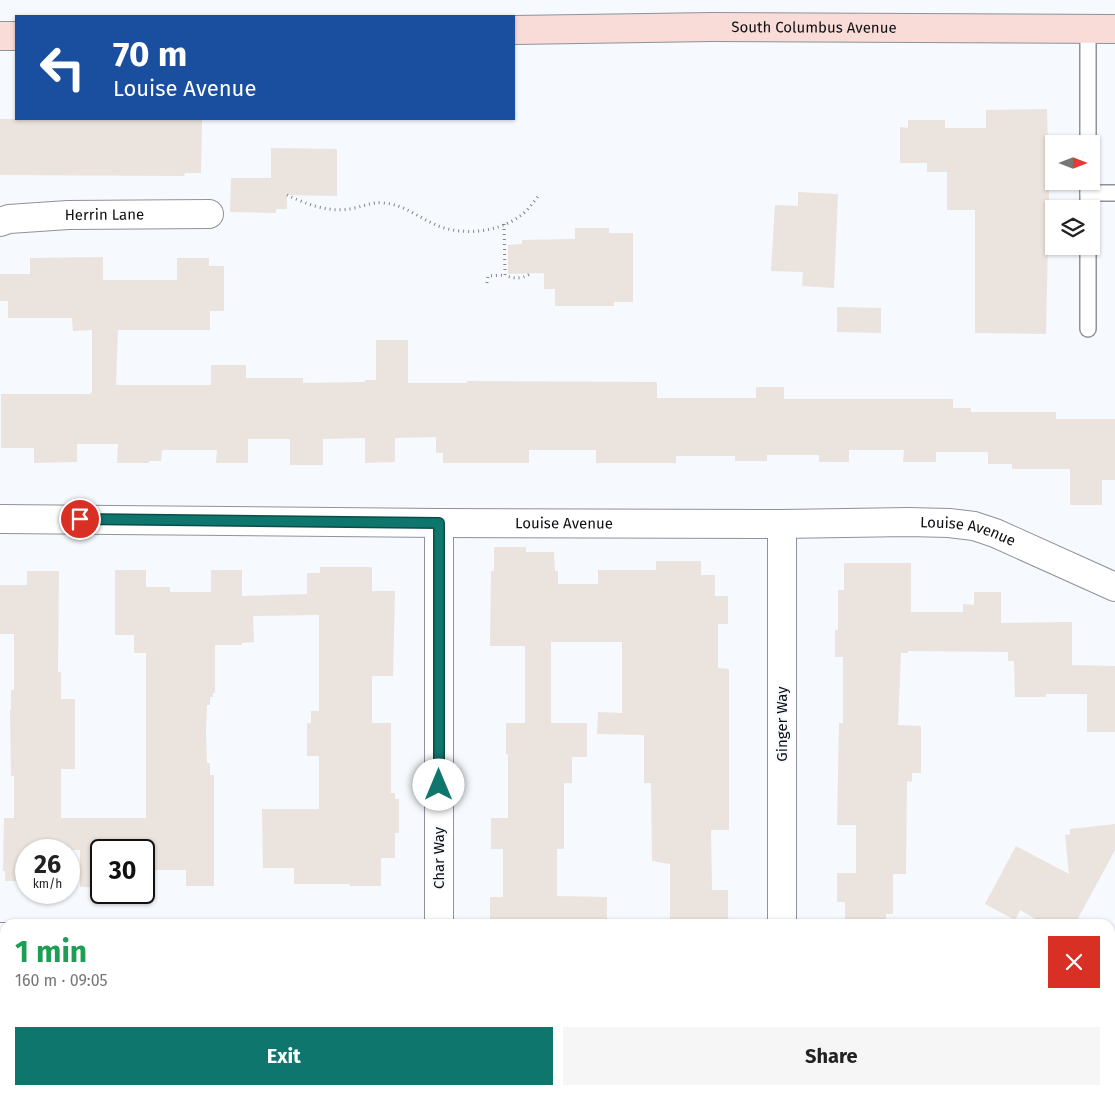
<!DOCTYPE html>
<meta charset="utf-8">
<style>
body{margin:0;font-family:"Fira Sans",sans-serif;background:#f6f6f6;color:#222;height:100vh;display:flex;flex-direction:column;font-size:19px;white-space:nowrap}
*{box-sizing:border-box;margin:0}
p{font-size:16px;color:#767676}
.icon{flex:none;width:28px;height:28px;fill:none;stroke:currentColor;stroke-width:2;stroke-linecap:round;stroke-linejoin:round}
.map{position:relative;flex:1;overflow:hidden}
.side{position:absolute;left:0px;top:919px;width:1115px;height:176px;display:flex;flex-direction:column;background:#fff;border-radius:15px 15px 0 0;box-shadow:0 1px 4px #0004}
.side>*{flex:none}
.banner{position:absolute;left:15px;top:15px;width:500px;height:105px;border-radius:0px;box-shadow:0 1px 4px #0004;background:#1a4fa0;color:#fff;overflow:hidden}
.needle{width:32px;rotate:90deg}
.controls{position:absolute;left:1045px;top:135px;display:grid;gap:10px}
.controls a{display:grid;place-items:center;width:55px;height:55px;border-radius:0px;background:#fff;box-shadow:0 1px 4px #0004;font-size:25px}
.speed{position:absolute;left:15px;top:839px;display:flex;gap:10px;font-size:25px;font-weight:700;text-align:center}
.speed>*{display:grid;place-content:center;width:65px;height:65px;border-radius:50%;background:#fff;box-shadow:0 1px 4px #0004;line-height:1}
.speed small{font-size:12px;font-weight:400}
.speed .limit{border:2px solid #111;border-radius:8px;background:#fff;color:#111}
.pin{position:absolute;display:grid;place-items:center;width:42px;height:42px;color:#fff;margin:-21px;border:2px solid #fff;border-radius:50%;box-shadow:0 1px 5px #0007}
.me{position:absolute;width:55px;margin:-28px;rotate:0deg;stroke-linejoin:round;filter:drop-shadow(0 0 4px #0008)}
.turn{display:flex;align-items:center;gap:18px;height:105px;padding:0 15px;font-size:22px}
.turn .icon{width:65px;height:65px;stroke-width:2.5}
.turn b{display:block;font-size:35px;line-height:42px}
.round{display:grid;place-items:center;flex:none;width:52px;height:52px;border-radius:0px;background:#f6f6f6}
.overview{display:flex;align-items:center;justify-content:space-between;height:85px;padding:0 15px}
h1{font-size:30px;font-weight:700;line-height:38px;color:#1e9e55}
.button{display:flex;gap:10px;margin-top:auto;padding:10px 15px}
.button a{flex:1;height:58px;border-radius:0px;background:#0f766e;color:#fff;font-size:20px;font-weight:700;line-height:58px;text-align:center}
.button a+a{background:#f6f6f6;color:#222}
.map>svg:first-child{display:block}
</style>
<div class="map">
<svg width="1115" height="1094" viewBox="0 0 1115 1094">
<rect width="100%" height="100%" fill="#f6f9fe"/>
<g fill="#ebe3dd">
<polygon points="1047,109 1049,195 1046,334 975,333 975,210 947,210 947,172 927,172 927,163 900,163 900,127 908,128 908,120 945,120 945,128 986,128 986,110"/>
<polygon points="0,119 202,119 201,173 185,173 184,176 0,175"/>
<polygon points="271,148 337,149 337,196 287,195 287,209 276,209 276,213 230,212 231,178 271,178"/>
<polygon points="798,192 838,194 834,288 802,286 803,272 771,271 775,205 798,206"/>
<polygon points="575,228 609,228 609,233 633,233 633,302 614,302 614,306 555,306 555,289 544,289 544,273 508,274 508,245 522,244 522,240 575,239"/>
<polygon points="103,257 103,280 177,280 177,258 209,258 209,266 224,266 224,311 210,311 210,330 118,330 116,385 211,385 211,365 246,365 246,378 303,378 303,383 365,382 365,380 376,380 376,340 408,340 408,383 467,383 467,381 657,382 657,398 756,398 756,387 784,387 784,399 953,399 953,408 971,408 971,412 1056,412 1056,419 1115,419 1115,480 1102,480 1102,505 1070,505 1070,469 1012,469 1012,464 988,464 988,452 936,452 936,462 903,462 904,450 849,450 849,462 819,462 819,455 767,455 767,461 735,461 735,456 676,456 676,463 596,463 596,450 529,450 529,463 443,463 443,453 436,453 436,437 395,438 395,462 365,463 365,438 323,439 323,465 290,465 290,439 248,439 248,463 216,463 217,450 162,450 161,461 149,461 149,463 117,463 118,444 77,444 77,462 34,463 34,448 1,448 1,394 90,394 92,392 92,330 73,331 72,318 8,318 8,301 0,301 0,274 30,274 30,258"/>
<polygon points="837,307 881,308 881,333 837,332"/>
<polygon points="494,547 526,547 526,552 554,552 555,571 558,571 558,584 598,584 598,570 656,570 656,561 701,561 701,575 715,575 715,596 728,596 728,624 718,624 718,668 729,669 729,830 711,830 712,890 728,890 728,923 670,924 670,864 652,861 651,783 644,783 644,735 597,734 598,712 622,713 622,642 551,642 551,723 587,723 587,757 572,757 572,783 564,783 564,849 557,849 557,896 607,897 607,924 490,924 490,897 503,897 503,849 491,849 491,818 508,818 508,754 506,754 506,723 525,723 525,646 490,646 491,571 494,571"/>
<polygon points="844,563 911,563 911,612 963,612 963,604 974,605 974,592 1001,592 1001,623 1072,622 1072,665 1115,666 1115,732 1087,732 1087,694 1046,694 1046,697 1015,697 1014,661 1008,661 1008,652 908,651 908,653 901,653 898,725 921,726 921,773 912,773 912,782 907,781 906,874 893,874 893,914 886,914 886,924 845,924 845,902 837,902 837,873 856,873 856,825 837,825 839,723 843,723 843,657 835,657 835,630 838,630 838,590 844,590"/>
<polygon points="320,567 372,567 372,591 395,591 393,676 372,676 372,723 391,723 391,793 395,793 395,799 399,799 399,833 395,833 395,858 381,858 381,886 350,886 350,884 294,884 294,868 263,868 262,809 319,809 319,756 307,756 307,723 311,723 311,711 319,711 319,615 253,616 254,642 242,643 242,645 215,645 215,693 213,693 213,697 210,697 210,705 207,705 206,734 207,763 210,763 210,775 214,775 214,886 186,886 186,870 153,870 153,850 101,850 101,887 80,887 80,850 26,850 26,881 5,881 5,871 3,871 4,818 14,818 14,776 11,776 10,710 11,710 11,690 14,690 14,634 0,634 0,585 27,585 27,571 59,571 58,672 61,672 61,699 75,699 75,769 61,769 61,818 146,818 146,653 134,653 134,635 115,635 115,570 146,570 146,587 170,587 170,592 211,592 211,570 242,570 242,596 307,594 307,573 320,573"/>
<polygon points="1115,824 1115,850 1075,924 1044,924 1020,910 1015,920 985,904 1016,846 1069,874 1065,835 1070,834 1070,829"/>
</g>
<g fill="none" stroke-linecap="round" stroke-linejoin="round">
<defs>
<g id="lane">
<polyline points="1088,29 1088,144"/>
<polyline points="1088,193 1115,193"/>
<polyline points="1088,209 1088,181"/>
<polyline points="1088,329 1088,246"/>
</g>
<g id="street">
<path id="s1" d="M0 222 9 219 68 215 209 214"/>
<path id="s2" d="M0 519 439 523 782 524 908 522 949 523 974 526 995 533 1115 587"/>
<polyline points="439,523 439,924"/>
<polyline points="782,524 782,924"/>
<polyline points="0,937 5,937"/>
<polyline points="1110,1064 1115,1064"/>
<polyline points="440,1090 440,1094"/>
<polyline points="782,1090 782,1094"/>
</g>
<g id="secondary">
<path id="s3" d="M514 30 712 27 1115 29"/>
<polyline points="0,36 16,36"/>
</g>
</defs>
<use href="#lane" stroke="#8e929a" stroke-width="18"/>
<use href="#street" stroke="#8e929a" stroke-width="30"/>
<use href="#secondary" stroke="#8e929a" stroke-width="30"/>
<g stroke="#828488" stroke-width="3" stroke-dasharray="1 4" stroke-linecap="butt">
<path d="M287 195C306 204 332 214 354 208 365 206 371 202 383 203 403 204 418 217 436 225 461 236 497 233 520 216 528 211 534 201 540 194"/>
<path d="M504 224 505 275C514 279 521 279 530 274"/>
<polyline points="487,283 488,276 505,275"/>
</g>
<use href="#lane" stroke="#fff" stroke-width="15"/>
<use href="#street" stroke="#fff" stroke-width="28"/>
<use href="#secondary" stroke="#f9dbd7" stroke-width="28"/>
</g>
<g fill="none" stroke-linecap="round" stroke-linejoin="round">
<defs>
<polyline id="route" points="80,519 439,523 439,785"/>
</defs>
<use href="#route" stroke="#0a4d48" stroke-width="12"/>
<use href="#route" stroke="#0f766e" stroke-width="9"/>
</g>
<g text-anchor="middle" stroke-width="4" stroke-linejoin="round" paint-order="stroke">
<g font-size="15" fill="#0e0f12" stroke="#f6f9fe">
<text dy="5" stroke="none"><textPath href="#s3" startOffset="300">South Columbus Avenue</textPath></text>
<text dy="5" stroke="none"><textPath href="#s1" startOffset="105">Herrin Lane</textPath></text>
<text dy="5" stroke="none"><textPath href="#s2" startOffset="564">Louise Avenue</textPath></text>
<text dy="5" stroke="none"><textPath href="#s2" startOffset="969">Louise Avenue</textPath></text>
<text transform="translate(782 724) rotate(-90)" y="5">Ginger Way</text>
<text transform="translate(439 858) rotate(-90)" y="5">Char Way</text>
</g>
</g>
</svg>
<div class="controls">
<a><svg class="needle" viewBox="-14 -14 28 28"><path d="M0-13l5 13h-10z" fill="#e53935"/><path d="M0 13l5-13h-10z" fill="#767676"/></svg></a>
<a><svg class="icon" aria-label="layers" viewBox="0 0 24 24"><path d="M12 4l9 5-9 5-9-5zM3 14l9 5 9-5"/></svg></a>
</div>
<div class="speed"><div>26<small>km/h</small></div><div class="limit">30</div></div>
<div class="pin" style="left:80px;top:519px;background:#d93025"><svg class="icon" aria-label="arrive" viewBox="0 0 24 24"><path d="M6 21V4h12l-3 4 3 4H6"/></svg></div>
<svg class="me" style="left:439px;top:785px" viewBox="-20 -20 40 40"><circle r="19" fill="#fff"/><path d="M0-13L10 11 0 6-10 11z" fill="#0f766e"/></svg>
<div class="banner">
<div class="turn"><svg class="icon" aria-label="left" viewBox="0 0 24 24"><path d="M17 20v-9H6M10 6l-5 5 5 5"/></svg><div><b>70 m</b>Louise Avenue</div></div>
</div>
<section class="side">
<div class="overview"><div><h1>1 min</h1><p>160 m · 09:05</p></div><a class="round" style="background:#d93025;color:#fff"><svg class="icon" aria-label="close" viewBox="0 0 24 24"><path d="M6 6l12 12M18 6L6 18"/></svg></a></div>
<div class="button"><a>Exit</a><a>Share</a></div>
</section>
</div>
